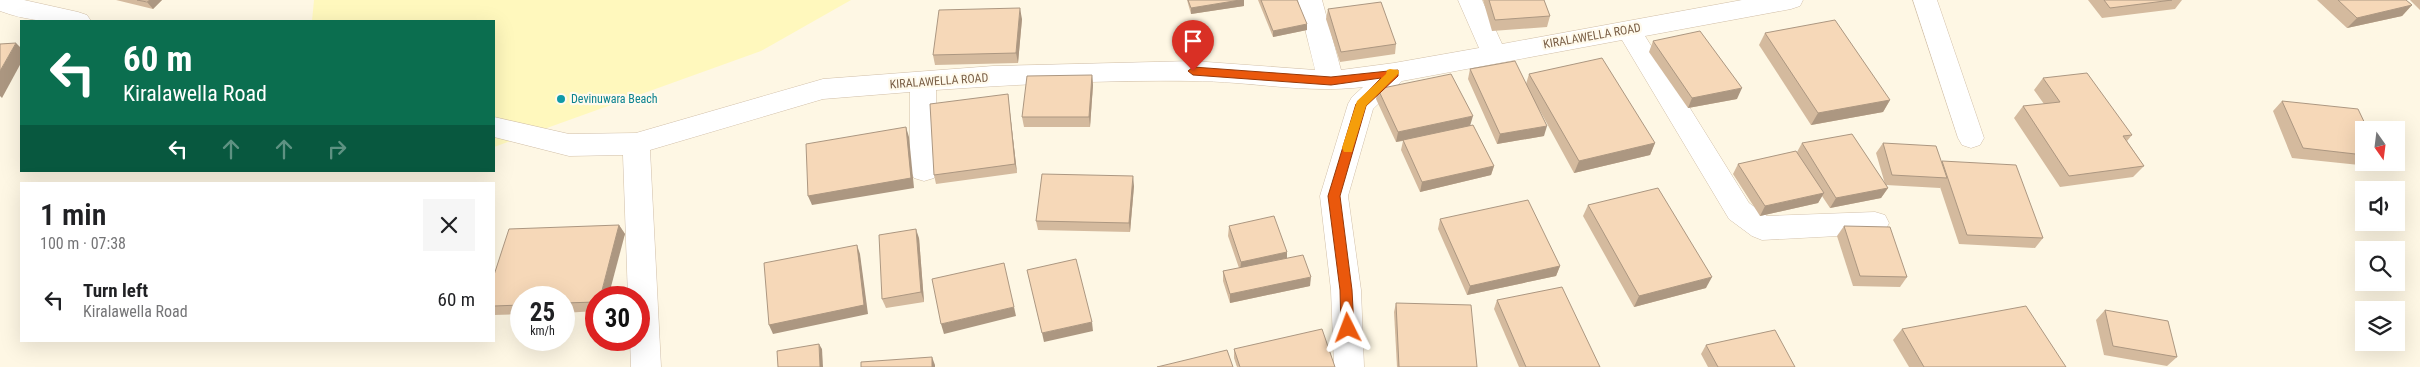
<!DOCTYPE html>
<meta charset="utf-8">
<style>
body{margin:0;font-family:"Roboto Condensed",sans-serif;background:#f6f6f6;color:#202124;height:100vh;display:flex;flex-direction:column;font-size:19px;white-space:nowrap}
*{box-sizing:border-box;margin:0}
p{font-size:16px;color:#757577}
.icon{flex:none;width:28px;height:28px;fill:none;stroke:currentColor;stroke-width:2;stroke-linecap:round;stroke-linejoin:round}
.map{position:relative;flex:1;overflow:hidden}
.side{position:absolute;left:20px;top:182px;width:475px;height:160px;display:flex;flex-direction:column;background:#fff;border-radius:0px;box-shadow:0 5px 20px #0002}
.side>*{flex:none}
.top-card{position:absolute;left:20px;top:20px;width:475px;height:152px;border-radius:0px;box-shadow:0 5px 20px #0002;background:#0b6e4f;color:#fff;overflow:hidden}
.needle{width:32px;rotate:166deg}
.tools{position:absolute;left:2355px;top:121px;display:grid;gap:10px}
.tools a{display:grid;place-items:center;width:50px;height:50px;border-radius:0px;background:#fff;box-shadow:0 5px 20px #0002;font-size:25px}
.speed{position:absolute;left:510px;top:286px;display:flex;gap:10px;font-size:25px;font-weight:700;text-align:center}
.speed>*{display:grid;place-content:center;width:65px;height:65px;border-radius:50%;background:#fff;box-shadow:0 5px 20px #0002;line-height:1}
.speed small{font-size:12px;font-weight:400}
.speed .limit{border:8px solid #d22;background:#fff;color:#111}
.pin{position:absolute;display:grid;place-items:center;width:42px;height:42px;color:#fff;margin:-51px -21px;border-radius:50% 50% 50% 0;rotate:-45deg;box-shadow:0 0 5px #0007}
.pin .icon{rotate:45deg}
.me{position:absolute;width:55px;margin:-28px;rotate:357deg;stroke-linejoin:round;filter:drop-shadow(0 0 4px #0008)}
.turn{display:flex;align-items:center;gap:18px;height:105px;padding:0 20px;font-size:22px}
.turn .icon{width:65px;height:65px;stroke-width:2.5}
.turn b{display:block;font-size:35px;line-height:42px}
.lanes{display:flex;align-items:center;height:48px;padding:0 20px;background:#0003;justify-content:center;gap:25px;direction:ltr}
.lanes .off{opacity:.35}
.round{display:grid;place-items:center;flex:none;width:52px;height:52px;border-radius:0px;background:#f6f6f6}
.summary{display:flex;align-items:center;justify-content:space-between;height:85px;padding:0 20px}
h1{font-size:30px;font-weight:600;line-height:38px}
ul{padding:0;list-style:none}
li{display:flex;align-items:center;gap:15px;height:65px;padding:0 20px}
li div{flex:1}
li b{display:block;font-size:19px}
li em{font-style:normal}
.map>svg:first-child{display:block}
</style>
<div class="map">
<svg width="2420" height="367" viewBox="0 0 2420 367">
<rect width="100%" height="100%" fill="#fef7e4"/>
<polygon fill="#fff8bd" points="314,0 851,0 761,51 494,147 494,21 312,21"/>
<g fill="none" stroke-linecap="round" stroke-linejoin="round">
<defs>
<g id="minor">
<path d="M0 0H24L78 12 87 15 91 21C60 23 29 22 0 11Z"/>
<path d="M1298 0H1322L1341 70 1394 63 1479 48 1458 0H1482L1502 44 1742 0H1803L1800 6 1791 9 1645 36 1749 203 1767 216 1875 212 1885 215 1889 223 1885 231 1875 234 1762 240 1752 236 1729 219 1622 40 1402 81 1373 109 1348 196 1361 290 1364 367H1334L1331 290 1320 196 1348 104 1352 97 1363 87C1305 94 1250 81 1192 81 1107 80 1021 84 936 90L938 170 934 178 924 181 914 178 910 170V92L823 99 650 150 661 367H631L630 340H639V298H628L623 155 569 156 494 137V117L569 134 636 133 823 79 993 66 1193 61 1315 70Z"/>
<polygon points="1913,0 1937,0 1984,138 1980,145 1971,148 1962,145 1958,138"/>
</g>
</defs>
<use href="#minor" stroke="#d1bfa8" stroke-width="1"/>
<use href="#minor" fill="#fff" fill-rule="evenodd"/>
</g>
<g fill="#d4ba9e">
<polygon points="116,0 162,0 153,9"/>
<polygon points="1187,0 1244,0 1244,6 1191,14"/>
<polygon points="1258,0 1297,0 1307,30 1273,37"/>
<polygon points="1483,0 1544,0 1550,16 1547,27 1492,31"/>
<polygon points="2088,0 2182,0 2175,9 2102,18"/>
<polygon points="2317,0 2406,0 2412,5 2402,16 2347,28"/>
<polygon points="2410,0 2420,0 2420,10"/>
<polygon points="1328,9 1396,44 1395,54 1340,62 1326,19"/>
<polygon points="1022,19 1018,63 935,65 933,55"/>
<polygon points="1765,33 1890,100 1883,112 1811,125 1759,45"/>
<polygon points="1653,41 1737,99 1688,108 1649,52"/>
<polygon points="1470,69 1526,84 1529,74 1655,143 1650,155 1574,173 1539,109 1544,136 1497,144 1468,79"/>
<polygon points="1092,75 1093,85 1090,127 1024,127 1022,117"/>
<polygon points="2043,78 2132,135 2127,141 2144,166 2133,177 2060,187 2014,118 2023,106 2044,104 2034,90"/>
<polygon points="1378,89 1471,126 1494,166 1491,175 1420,192 1401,150 1403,141 1396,142 1376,99"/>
<polygon points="1008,94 1009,104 1017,173 936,184 934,175"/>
<polygon points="2282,101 2364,130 2364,162 2373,162 2369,166 2292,158 2273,111"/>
<polygon points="1802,143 1885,184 1876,153 1883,143 1942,163 1942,161 2043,238 2035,248 1959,244 1940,187 1940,188 1886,185 1888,188 1881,198 1830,208 1822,196 1818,203 1760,216 1733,174 1738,164 1797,152"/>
<polygon points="1134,186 1130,232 1038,230 1036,221"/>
<polygon points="1588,205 1706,288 1634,307 1583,216"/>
<polygon points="1440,219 1560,266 1556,276 1467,295 1438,229"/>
<polygon points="619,225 625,234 596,298 596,311 564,313 564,298 521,298 521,314 494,315 494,275"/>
<polygon points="1229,226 1287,252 1287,258 1310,286 1230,303 1223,281 1223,271 1239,268 1228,236"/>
<polygon points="1844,226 1907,277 1900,287 1853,286 1837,236"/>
<polygon points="919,238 924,302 886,308 882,299"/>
<polygon points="1497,300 1600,367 1519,367 1494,309"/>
<polygon points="1396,303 1477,367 1397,367 1394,312"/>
<polygon points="2105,310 2177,357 2167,366 2104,355 2096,320"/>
<polygon points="1902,329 2066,367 1909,367 1893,340"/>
<polygon points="1706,345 1795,367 1708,367 1701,354"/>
<polygon points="1234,349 1335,367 1237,367 1234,358"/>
</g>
<g fill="#ac9781">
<polygon points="150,0 162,0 153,9 147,2"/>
<polygon points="1240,0 1244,0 1244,6 1191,14 1191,8"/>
<polygon points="2412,5 2402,16 2347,28 2357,18"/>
<polygon points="1020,8 1022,19 1018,63 1016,53"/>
<polygon points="1307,24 1307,30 1273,37 1273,31"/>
<polygon points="16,43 21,48 21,63 2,98 0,96 0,71"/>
<polygon points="1092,75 1093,85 1090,127 1089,117"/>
<polygon points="1742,88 1737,99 1688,108 1692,98"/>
<polygon points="1008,94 1009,104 1017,173 1015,164"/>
<polygon points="1890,100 1883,112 1811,125 1818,113"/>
<polygon points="1473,116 1470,126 1396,142 1398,132"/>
<polygon points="1547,126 1544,136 1497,144 1500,134"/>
<polygon points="906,127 909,137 914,188 812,205 808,196"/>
<polygon points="1655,143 1650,155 1574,173 1579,161"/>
<polygon points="1494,166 1491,175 1420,192 1422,182"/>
<polygon points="1133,176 1134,186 1130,232 1129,223"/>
<polygon points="1888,188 1881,198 1830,208 1836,198"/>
<polygon points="1824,193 1818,203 1760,216 1765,206"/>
<polygon points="619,225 625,234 608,298 600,298"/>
<polygon points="916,229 919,238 924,302 921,292"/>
<polygon points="857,245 860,254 868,314 773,334 769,325"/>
<polygon points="1287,252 1287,261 1240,271 1241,262"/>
<polygon points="1560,266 1556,276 1467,295 1470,286"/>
<polygon points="1311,277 1310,286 1230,303 1230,294"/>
<polygon points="1712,277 1706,288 1634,307 1639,296"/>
<polygon points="1014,307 1016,316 944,334 941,324"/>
<polygon points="1092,322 1093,331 1044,342 1042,333"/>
<polygon points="819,344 822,349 823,367 820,367"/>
<polygon points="932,357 935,365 935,367 932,367"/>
</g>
<g fill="#f6d8b8" stroke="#ac9781">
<polygon points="137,0 150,0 147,2"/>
<polygon points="1188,0 1240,0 1191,8"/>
<polygon points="1261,0 1297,0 1307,24 1273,31"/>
<polygon points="1489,0 1544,0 1550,16 1495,20"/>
<polygon points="2104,0 2172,0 2110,8"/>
<polygon points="2338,0 2406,0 2412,5 2357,18"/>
<polygon points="1381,2 1396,44 1341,52 1328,9"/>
<polygon points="1020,8 1016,53 933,55 939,10"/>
<polygon points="1835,20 1890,100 1818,113 1765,33"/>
<polygon points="1700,31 1742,88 1692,98 1653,41"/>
<polygon points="16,43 0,71 0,44"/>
<polygon points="1602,58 1655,143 1579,161 1529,74"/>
<polygon points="1515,61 1547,126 1500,134 1470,69"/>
<polygon points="2087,73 2132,135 2123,136 2144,166 2069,176 2023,106 2060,102 2043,78"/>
<polygon points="1451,74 1473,116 1398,132 1378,89"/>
<polygon points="1092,75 1089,117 1022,117 1027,76"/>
<polygon points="1008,94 1015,164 934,175 930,104"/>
<polygon points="2282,101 2358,109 2368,130 2364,130 2364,155 2303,148"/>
<polygon points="1473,125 1494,166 1422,182 1403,140"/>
<polygon points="906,127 911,178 808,196 806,144"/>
<polygon points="1852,134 1888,188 1836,198 1802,143"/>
<polygon points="1883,143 1936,146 1947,178 1892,175"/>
<polygon points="1796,151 1824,193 1765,206 1738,164"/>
<polygon points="1942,161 2016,165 2043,238 1967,235"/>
<polygon points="1042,174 1133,176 1129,223 1036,221"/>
<polygon points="1658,188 1712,277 1639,296 1588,205"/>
<polygon points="1528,200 1560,266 1470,286 1440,219"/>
<polygon points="1274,216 1287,252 1241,262 1229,226"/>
<polygon points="619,225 600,298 596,298 596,302 564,303 564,298 521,298 521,305 494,306 494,275 509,229"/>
<polygon points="1844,226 1890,227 1907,277 1860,276"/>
<polygon points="916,229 921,292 882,299 879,235"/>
<polygon points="857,245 864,305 769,325 764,263"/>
<polygon points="1303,255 1311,277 1230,294 1223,271"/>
<polygon points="1076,259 1092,322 1042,333 1027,270"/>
<polygon points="1004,263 1014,307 941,324 932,279"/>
<polygon points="1562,287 1600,367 1526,367 1497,300"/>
<polygon points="1396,303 1471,305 1477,367 1399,367"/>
<polygon points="2026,306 2066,367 1924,367 1902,329"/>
<polygon points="2105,310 2168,321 2177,357 2113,346"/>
<polygon points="1322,329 1335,367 1240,367 1234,349"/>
<polygon points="1775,330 1795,367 1718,367 1706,345"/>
<polygon points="819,344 820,367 778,367 777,351"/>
<polygon points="1227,350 1233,367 1157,367"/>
<polygon points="932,357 932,367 861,367 861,362"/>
</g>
<polygon fill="#ea580c" stroke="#983908" points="1193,67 1331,77 1398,70 1398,76 1366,106 1340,196 1352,290 1354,328 1352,332 1348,334 1341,328 1340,290 1328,196 1356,104 1381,78 1331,85 1193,75 1188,71"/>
<polygon fill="#f59e0b" points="1390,69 1398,70 1399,73 1366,106 1353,148 1352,152 1344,152 1342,148 1357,101 1386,74 1387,70"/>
<circle fill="#0f9aa8" stroke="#fffaec" stroke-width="2" cx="561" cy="99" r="5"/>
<g text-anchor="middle" stroke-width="4.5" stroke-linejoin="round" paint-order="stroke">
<g font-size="12" fill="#7a5f46" stroke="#fffaec">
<text transform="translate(1592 36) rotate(-10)" y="4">KIRALAWELLA ROAD</text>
<text transform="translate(939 81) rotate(-4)" y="4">KIRALAWELLA ROAD</text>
</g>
<g font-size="12" fill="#0d838f" stroke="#fffaec" text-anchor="start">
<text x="571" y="103">Devinuwara Beach</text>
</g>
</g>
</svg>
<div class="tools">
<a><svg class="needle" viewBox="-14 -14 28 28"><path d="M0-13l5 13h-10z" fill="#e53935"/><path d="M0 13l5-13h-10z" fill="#757577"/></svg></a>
<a><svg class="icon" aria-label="sound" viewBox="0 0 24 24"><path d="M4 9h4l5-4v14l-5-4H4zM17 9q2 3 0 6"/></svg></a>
<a><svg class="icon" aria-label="search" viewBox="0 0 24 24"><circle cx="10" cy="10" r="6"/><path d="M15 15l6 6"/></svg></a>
<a><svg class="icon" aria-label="layers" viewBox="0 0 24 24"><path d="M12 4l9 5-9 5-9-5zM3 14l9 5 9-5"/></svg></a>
</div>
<div class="speed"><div>25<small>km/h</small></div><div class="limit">30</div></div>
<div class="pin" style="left:1193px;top:71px;background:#d93025"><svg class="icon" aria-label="arrive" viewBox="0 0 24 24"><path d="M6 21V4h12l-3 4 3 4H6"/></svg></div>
<svg class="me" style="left:1348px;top:328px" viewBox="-20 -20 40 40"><path d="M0-17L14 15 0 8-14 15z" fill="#ea580c" stroke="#fff" stroke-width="4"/></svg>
<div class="top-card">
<div class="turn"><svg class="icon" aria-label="left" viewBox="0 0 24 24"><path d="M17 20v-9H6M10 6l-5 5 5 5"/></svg><div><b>60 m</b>Kiralawella Road</div></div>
<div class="lanes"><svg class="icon" aria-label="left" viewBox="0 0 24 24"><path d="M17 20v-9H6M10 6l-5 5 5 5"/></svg><svg class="icon off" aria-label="ahead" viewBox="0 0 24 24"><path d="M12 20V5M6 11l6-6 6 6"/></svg><svg class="icon off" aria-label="ahead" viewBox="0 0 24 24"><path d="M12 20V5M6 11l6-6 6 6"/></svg><svg class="icon off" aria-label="right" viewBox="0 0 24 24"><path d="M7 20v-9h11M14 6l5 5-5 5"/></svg></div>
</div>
<section class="side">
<div class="summary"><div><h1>1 min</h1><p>100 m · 07:38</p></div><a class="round"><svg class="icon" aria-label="close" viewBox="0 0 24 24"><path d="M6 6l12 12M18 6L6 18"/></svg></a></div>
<ul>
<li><svg class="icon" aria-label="left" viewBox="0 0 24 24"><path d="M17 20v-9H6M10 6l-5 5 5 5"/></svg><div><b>Turn left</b><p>Kiralawella Road</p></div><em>60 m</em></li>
</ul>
</section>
</div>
